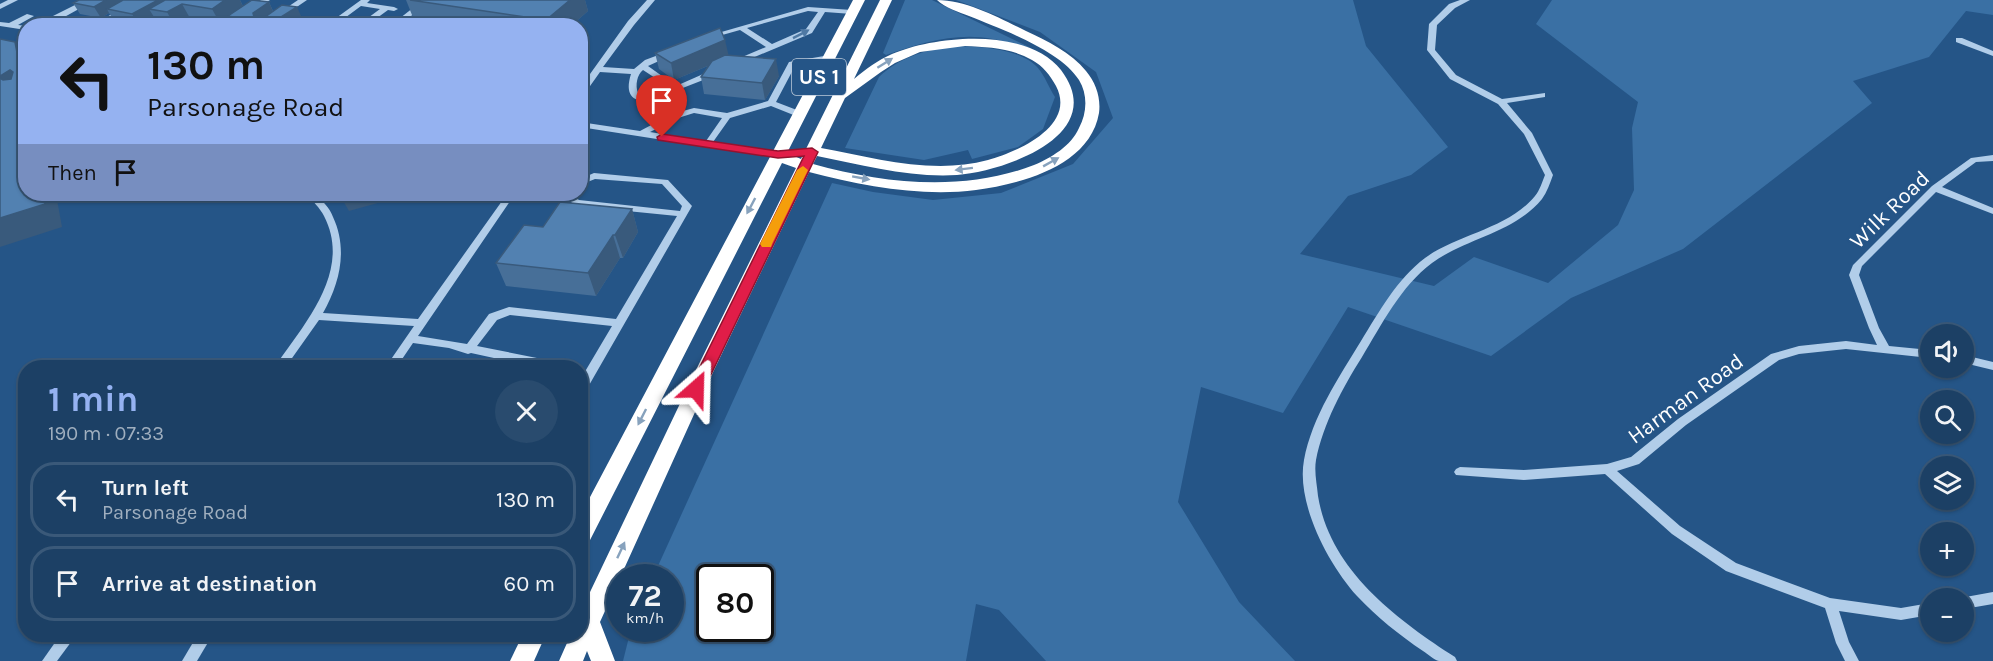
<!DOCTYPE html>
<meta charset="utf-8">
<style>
body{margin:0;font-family:Karla,sans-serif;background:#294b6e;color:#f1f3f6;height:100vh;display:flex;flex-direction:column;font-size:22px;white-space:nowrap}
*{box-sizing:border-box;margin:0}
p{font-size:20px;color:#a0afbf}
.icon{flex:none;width:33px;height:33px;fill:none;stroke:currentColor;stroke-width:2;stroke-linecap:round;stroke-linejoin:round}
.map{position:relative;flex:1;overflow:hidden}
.sheet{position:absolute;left:18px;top:360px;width:570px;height:282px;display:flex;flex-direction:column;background:#1c4065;border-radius:24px;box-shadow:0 2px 4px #0004,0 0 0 2px #3a5979}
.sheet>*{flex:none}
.guide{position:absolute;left:18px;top:18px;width:570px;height:183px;border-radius:24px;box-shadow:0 2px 4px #0004,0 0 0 2px #3a5979;background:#95b2f1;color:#111;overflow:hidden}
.tools{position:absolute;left:1920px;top:324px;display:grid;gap:12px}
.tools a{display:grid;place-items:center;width:54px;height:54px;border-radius:50%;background:#1c4065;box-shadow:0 2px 4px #0004,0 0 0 2px #3a5979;font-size:30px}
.speed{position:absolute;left:606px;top:564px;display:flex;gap:12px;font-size:30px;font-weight:700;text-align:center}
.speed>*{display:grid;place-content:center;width:78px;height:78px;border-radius:50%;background:#1c4065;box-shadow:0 2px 4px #0004,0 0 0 2px #3a5979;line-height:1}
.speed small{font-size:15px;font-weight:400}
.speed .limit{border:3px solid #111;border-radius:9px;background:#fff;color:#111}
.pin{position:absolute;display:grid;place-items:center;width:51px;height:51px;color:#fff;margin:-62px -26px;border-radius:50% 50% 50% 0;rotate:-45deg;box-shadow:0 0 6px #0007}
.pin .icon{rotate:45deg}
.me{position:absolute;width:66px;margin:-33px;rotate:25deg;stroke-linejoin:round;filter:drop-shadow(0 0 4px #0008)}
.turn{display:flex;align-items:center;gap:21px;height:126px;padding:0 30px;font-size:27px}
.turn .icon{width:78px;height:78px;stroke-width:2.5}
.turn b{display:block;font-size:42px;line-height:51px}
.then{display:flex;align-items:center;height:57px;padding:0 30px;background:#0003;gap:12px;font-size:22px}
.round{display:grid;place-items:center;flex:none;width:63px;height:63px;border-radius:32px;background:#294b6e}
.summary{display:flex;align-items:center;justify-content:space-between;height:102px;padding:0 30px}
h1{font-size:36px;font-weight:700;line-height:45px;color:#95b2f1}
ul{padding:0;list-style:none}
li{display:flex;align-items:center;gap:18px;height:75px;margin:0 12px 9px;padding:0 18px;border:3px solid #3a5979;border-radius:24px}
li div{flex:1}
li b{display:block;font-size:22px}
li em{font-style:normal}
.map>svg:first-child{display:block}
</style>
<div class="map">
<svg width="1993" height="661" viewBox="0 0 1993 661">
<rect width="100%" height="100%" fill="#255587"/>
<g fill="#3a70a4" fill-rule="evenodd">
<path d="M905 0H932L1029 47C1019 48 1005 41 993 39 956 32 921 43 886 55L883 53Z"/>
<path d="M956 0H1353L1366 46 1448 147 1411 175 1348 196 1300 254 1434 286 1474 257 1548 283 1618 225 1634 190 1632 128 1638 102 1536 24 1552 0H1993V15L1966 11 1929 57 1853 81 1872 103 1683 249 1571 298 1491 356 1348 307 1283 413 1201 387 1178 502 1239 602 1295 661H1046L999 610 976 604 966 661H623L631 629 670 628V578L653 577 832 183 873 192 933 200 1001 193 1073 164 1113 118 1096 72 1040 32ZM710 578H760V628H710Z"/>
<path d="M947 46C973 46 1020 47 1038 68 1045 76 1049 88 1055 97L1043 129 1018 147 972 159 968 150 924 160 845 148 879 77C899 58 921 52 947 46Z"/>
</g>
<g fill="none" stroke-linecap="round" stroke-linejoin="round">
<g fill="#b1cde9" fill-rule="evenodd">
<polygon points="8,0 18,0 0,9 0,4"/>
<polygon points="85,0 95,0 59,20 53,26 45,26 53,16"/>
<polygon points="135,0 144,0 101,26 92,26"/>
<polygon points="261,0 270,0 232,26 223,26"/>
<polygon points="298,0 307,0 269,26 260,26"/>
<polygon points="361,0 370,0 367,3 394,7 398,9 394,11 388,10 366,26 357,26 380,9 361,6 334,26 325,26"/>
<polygon points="423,0 432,0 398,26 390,26"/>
<path d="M647 0H655L634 25 603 67 634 69 645 60 669 51H672V55L648 66 676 86 710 71H716V75L675 91 643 70C637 75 635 85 638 93 645 99 654 93 660 98L659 100C637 104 623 99 631 74L600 72 583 96H580V88L628 21Z"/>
<path d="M1460 0H1470L1455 8 1437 25 1435 50 1456 75 1502 99 1545 93V97L1507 103 1532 133 1553 175C1550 183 1547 192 1542 199 1514 233 1466 238 1432 263 1401 286 1382 324 1362 357 1343 387 1323 424 1316 460 1314 472 1317 484 1318 496 1330 570 1396 619 1455 657L1457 661C1452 661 1444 661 1439 661 1434 660 1428 654 1423 651 1399 635 1377 617 1357 596 1328 564 1296 503 1304 460 1312 417 1339 377 1361 341 1379 312 1397 279 1425 258 1458 234 1508 229 1535 196 1540 190 1542 182 1545 175L1524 134 1498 104 1450 79 1427 50 1429 24 1449 4Z"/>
<path d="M808 7 852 10 856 12 852 14 825 12 812 33 738 64 734 62 735 60 766 47 740 30 708 39 704 37ZM808 11 818 12 806 29 772 44 747 28Z"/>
<polygon points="164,13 171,15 154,26 145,26"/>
<polygon points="27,14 34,16 18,25 26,26 26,30 0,26 0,22 9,23"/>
<polygon points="1956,38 1962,38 1993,51 1993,56 1956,42"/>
<polygon points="0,45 26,49 26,53 0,49"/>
<path d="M830 55H833V59L795 66 776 102 802 112V116H796L771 106 730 118 713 142 778 152 812 148 815 149V153L778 158 580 127V122L640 131 672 114 694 108 727 113 768 101 789 62ZM694 113 722 118 706 141 650 132 678 118Z"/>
<polygon points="1993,155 1993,161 1976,162 1942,187 1993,208 1993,214 1936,192 1862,266 1859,275 1879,328 1889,346 1930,350 1930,358 1846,349 1799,354 1779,360 1686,425 1639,464 1617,471 1680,526 1736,563 1830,598 1901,608 1930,603 1930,615 1901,620 1839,611 1849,642 1859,661 1845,661 1836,643 1825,608 1726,571 1672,534 1605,474 1524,480 1456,475 1454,472 1456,469 1460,467 1524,470 1607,464 1631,457 1678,419 1771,354 1799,346 1846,341 1877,345 1869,328 1849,275 1853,265 1932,186 1971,158"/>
<path d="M594 173 668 180 692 206 584 394 580 395V380L612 326 510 315 497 320 477 346 567 364 572 368H540L471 353 468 354 449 348 413 343 396 368H385L414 326 319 320 285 368H274C303 325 353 272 324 216 320 208 312 201 308 194H316C322 201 330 208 333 217 348 249 340 283 323 313L418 319 507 194H515L418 336 467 344 489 314 509 307 616 319 677 216 577 206 566 199 568 194H577L576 198 579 200 680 211 682 206 662 184 595 179 580 185V179Z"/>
<polygon points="1964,355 1993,362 1993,370 1964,363"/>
<polygon points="1993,592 1993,604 1964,609 1964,598 1960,598"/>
<polygon points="61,634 77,634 57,661 42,661"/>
<polygon points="198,634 213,634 197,661 182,661"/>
</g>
<g fill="#fff" fill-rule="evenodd">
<path d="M853 0H865L787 153 801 159 880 0H892L854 79C866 69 878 60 892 54 936 35 1028 27 1061 70 1110 135 1005 171 957 175 910 178 863 165 817 156L813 164C885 184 964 192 1034 165 1051 158 1071 146 1079 128 1087 113 1088 95 1079 80 1060 50 1001 29 969 16 959 12 945 8 937 0 967 0 999 18 1026 31 1047 41 1071 52 1086 71 1096 83 1101 98 1099 113 1090 166 1021 184 976 190 922 197 862 186 809 172L715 368 600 622 615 661H591L587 651 583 661H559L571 634H580V613L697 368 796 168 782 163 588 544 580 547V516ZM965 46C988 47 1011 48 1032 60 1043 66 1050 75 1056 86 1077 126 1017 152 988 160 933 175 875 158 821 148L845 98 881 72 895 63 920 52Z"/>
<polygon points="523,634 546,634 534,661 510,661"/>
</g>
</g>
<g fill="#476f98">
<polygon points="79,0 240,0 243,6 269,2 273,11 302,18 291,26 232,26 229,19 221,25 191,20 182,26 159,26 154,17 139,25 114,21 109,13 101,18 80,14 73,3"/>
<polygon points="406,0 585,0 588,11 571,26 449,26 414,20"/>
<polygon points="655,53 728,55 779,76 765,100 704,94 701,77 708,66 674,80 659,69"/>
<polygon points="632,209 638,232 623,258 620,258 596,296 506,286 496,263 543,227"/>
</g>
<g fill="#395a7c">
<polygon points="106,0 131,0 107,9 109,13 101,18 94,7"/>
<polygon points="158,0 184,0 149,9 154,17 139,25 132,14"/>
<polygon points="225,0 240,0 244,9 228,16 229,19 221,25 212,9"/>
<polygon points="570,0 585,0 588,11 571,26 548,26 546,20"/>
<polygon points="269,2 274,14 257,22 253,13"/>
<polygon points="182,4 191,20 182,26 175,26 167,12"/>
<polygon points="297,7 302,18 291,26 271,26 270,24"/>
<polygon points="725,40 729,57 674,80 671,63"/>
<polygon points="15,42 26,56 26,98 0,80 0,76 10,70 24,90"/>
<polygon points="776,59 779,76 765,100 762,83"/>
<polygon points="43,194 56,194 62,227 0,247 0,218"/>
<polygon points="339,194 410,194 349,211"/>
<polygon points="632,209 638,232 623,258 615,235"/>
<polygon points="613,235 620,258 596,296 588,273"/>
</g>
<g fill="#5281b1" stroke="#395a7c" stroke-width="1.5">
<polygon points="79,0 106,0 94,7 73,3"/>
<polygon points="123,0 158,0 132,14 107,9"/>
<polygon points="165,0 225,0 212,9 182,4 167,12 149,9"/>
<polygon points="252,0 269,2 253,13 254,17 265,17 282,5 297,7 270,24 228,16"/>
<polygon points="410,0 570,0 546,20"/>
<polygon points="720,28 725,40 671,63 655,53"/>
<polygon points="0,39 15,42 26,98 26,194 43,194 45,204 0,218 0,78 3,80 11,79 13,72 10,70 0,76"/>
<polygon points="725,55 776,59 762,83 701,77 712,61"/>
<polygon points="560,202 632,209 615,235 613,235 588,273 496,263 524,225 543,227"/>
</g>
<defs><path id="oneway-solid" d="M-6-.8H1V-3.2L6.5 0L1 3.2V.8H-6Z" transform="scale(1.5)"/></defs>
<use fill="#4f79a4" href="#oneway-solid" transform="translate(801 34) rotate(-27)"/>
<g fill="#87a2bd">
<use href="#oneway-solid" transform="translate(885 63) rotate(-32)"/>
<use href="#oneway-solid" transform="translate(1051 162) rotate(-29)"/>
<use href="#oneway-solid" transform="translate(964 169) rotate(173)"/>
<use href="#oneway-solid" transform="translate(861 178) rotate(10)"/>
<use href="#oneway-solid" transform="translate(751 206) rotate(118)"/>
<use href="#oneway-solid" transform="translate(642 417) rotate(117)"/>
<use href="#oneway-solid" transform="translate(621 550) rotate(-65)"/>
</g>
<polygon fill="#e11d48" stroke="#92132f" stroke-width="1.5" points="662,134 778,151 812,148 818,152 704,389 696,394 689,389 804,156 778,158 658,140 657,137"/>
<polygon fill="#f59e0b" points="803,166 808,170 772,244 771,247 762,247 760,244 797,170"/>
<g text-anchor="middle" stroke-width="4.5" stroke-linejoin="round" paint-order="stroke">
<rect fill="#255587" stroke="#beccdb" stroke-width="1.5" x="792" y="59" width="54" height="36" rx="4.5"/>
<g font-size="21" font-weight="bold" fill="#fff">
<text x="819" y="84">US 1</text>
</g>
<g font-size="22" fill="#fff" stroke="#255587">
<text transform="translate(1889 209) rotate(-44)" y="8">Wilk Road</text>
<text transform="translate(1685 398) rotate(-36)" y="8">Harman Road</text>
</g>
</g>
</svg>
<div class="tools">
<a><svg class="icon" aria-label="sound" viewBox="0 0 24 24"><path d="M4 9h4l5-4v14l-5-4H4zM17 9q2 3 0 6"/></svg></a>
<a><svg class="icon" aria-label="search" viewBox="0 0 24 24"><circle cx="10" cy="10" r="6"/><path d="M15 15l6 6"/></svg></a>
<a><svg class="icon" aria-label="layers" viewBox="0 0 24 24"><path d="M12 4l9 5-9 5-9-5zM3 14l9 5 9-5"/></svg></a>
<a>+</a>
<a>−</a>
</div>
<div class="speed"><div>72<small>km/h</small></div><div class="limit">80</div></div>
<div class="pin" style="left:662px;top:137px;background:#d93025"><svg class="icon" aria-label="arrive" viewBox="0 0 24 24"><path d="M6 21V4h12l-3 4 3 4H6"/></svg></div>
<svg class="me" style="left:696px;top:389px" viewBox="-20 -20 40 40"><path d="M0-17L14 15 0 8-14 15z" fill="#e11d48" stroke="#fff" stroke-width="4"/></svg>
<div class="guide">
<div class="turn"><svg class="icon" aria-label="left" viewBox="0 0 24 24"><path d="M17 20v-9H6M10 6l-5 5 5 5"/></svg><div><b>130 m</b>Parsonage Road</div></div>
<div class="then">Then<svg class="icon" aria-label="arrive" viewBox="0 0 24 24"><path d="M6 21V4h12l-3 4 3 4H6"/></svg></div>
</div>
<section class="sheet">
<div class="summary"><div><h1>1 min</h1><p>190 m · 07:33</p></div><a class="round"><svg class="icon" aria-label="close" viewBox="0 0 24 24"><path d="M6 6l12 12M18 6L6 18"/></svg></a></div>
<ul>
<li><svg class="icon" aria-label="left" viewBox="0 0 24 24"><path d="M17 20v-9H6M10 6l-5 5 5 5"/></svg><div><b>Turn left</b><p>Parsonage Road</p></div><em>130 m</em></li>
<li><svg class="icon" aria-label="arrive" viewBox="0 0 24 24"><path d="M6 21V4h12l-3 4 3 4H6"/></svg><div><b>Arrive at destination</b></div><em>60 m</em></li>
</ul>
</section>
</div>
